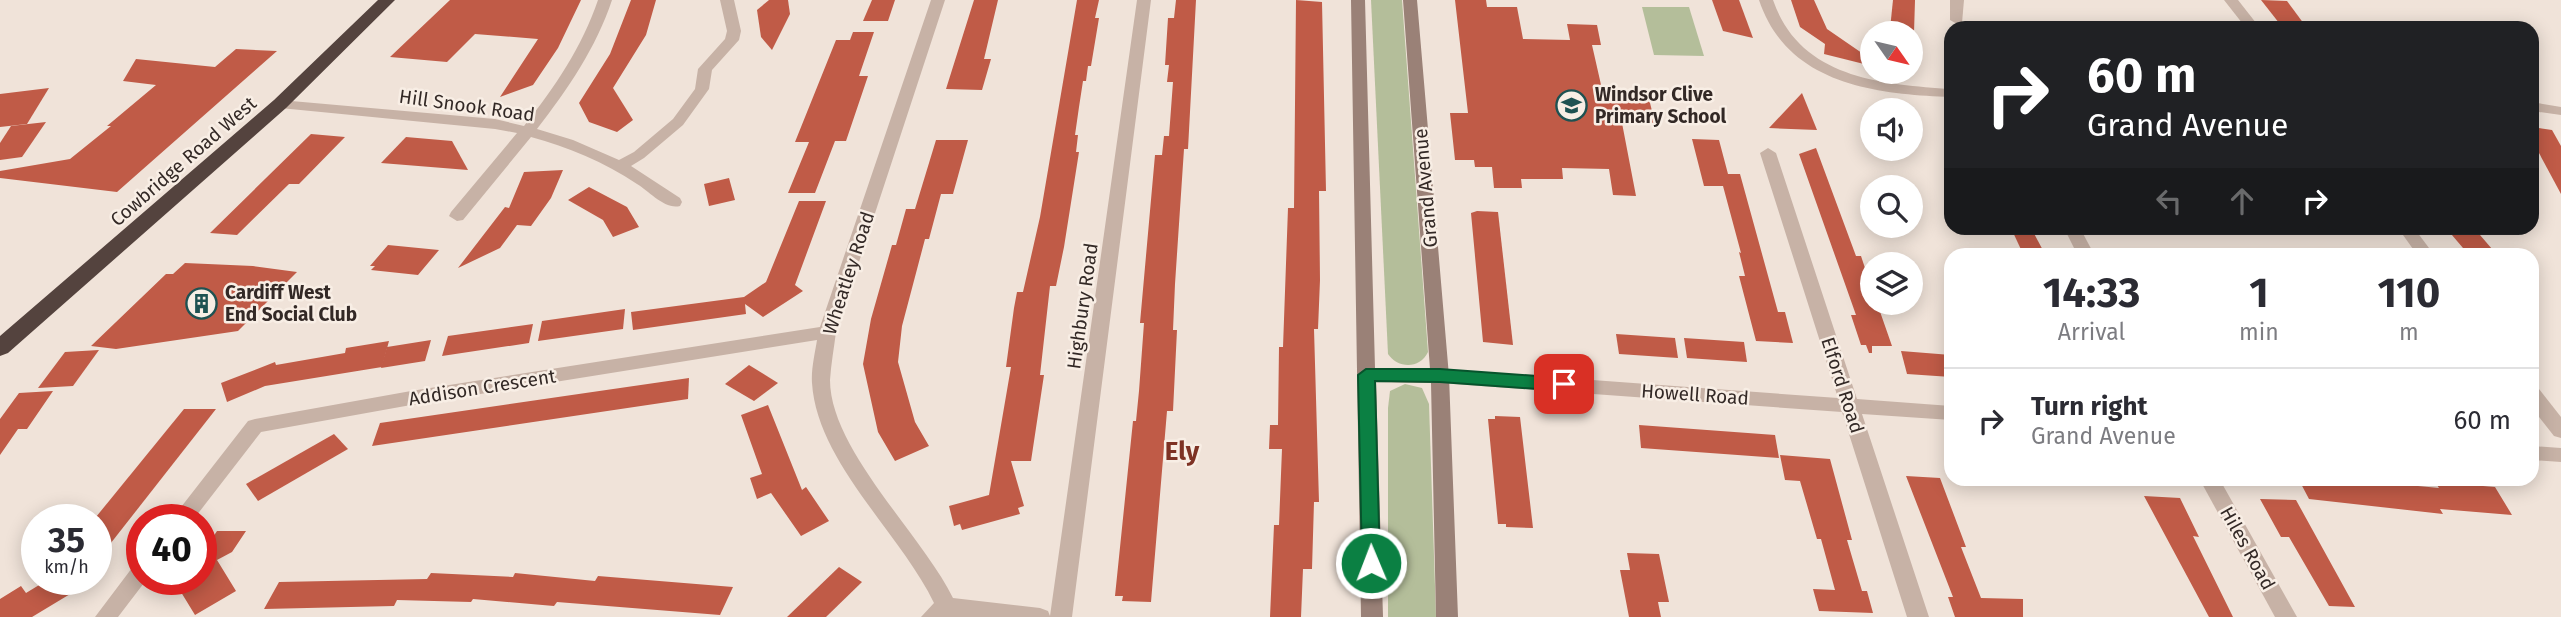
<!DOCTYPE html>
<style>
body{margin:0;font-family:"Fira Sans",sans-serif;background:#f7f7f7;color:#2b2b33;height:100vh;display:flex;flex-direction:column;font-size:26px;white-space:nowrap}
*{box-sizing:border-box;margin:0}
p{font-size:23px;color:#7c7c81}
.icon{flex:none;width:38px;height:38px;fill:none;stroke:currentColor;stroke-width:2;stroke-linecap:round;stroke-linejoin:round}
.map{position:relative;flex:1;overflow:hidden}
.side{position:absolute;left:1944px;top:248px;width:595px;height:238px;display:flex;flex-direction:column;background:#fff;border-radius:21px;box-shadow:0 4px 18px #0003}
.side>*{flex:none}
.guide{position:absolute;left:1944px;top:21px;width:595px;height:214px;border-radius:21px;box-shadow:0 4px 18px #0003;background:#202124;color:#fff;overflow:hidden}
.needle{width:46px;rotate:124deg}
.controls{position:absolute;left:1860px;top:21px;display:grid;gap:14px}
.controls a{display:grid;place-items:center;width:63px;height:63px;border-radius:50%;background:#fff;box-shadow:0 4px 18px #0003;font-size:35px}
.speed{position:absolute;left:21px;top:504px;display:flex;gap:14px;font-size:35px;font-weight:700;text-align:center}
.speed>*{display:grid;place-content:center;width:91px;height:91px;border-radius:50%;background:#fff;box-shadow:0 4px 18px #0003;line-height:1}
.speed small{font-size:18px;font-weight:400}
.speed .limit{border:10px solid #d22;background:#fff;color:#111}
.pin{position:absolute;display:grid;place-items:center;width:60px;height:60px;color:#fff;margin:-30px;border-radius:14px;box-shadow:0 4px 10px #0006}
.me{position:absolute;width:77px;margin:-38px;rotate:359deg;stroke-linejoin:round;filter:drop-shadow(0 0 5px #0008)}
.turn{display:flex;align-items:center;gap:24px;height:147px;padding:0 28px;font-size:32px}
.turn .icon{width:91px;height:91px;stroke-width:2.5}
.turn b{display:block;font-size:49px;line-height:60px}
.lanes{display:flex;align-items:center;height:66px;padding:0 28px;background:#0003;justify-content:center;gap:35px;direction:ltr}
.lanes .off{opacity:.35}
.eta{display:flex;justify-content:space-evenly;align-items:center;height:119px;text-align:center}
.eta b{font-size:42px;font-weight:700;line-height:49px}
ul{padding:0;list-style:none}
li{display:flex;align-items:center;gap:21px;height:105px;padding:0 28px;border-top:2px solid #e1e1e2}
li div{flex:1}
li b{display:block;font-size:26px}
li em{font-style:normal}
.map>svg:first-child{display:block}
</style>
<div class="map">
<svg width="2561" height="617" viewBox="0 0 2561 617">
<rect width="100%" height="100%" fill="#f0e3d9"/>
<g fill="#b4be9a">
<path d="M1371 0H1402L1428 352C1420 369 1398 369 1388 354Z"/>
<polygon points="1642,7 1689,7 1704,56 1654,55"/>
<polygon points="1405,384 1422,388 1429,404 1436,617 1388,617 1388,408 1390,391"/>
</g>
<g fill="#c05b47">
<polygon points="450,0 581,0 558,48 533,85 500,97 538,39 475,34 447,62 390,57"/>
<polygon points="631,0 656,0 646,35 613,88 633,120 617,132 589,122 579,103 610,54"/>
<polygon points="769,0 788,0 790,14 772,50 761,37 757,10"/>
<polygon points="872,0 895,0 888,21 863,21"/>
<polygon points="974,0 998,0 984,59 991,59 982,90 946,89"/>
<polygon points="1077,0 1099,0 1095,18 1099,18 1091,66 1088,66 1086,81 1083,81 1079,107 1075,135 1078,135 1076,152 1079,152 1064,247 1056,286 1050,286 1040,375 1044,375 1031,461 1011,461 1024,506 1018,508 1020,514 962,530 960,524 954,526 949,506 989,495 1011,367 1006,367 1014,308 1017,292 1023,292 1040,217"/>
<polygon points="1176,0 1196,0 1188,149 1184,149 1175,284 1173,330 1177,330 1173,411 1167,411 1151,602 1122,601 1123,596 1115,596 1133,421 1136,421 1139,391 1144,323 1140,323 1155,155 1162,155 1164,136 1169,136 1173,82 1167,82 1169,65 1165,65 1168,18 1174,18"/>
<polygon points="1296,0 1322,2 1326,191 1319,191 1320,280 1318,329 1314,329 1319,502 1314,502 1312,569 1303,569 1301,617 1270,617 1274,525 1279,525 1282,449 1269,449 1270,425 1278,425 1279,347 1283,347 1288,208 1294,208"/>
<polygon points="1455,0 1486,0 1487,7 1517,7 1523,39 1570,40 1567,24 1597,25 1601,45 1592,45 1604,98 1649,99 1655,123 1622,123 1636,196 1613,195 1609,169 1562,168 1563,179 1521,179 1522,188 1494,188 1492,167 1475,167 1474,160 1455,160 1450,113 1468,113"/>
<polygon points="1712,0 1739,0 1753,38 1723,31"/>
<polygon points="1791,0 1814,0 1827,29 1872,60 1872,66 1824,54 1825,44 1800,27"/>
<polygon points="1893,0 1915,0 1914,33 1890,29"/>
<polygon points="2261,0 2287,1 2307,28 2283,28"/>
<polygon points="853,32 874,32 859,76 868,76 846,141 835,141 815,193 788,193 809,142 795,142 836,40 850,40"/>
<polygon points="236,49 277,51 117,192 0,178 0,171 70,159 111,126 107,126 156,85 123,81 136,59 215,67"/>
<polygon points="49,88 27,124 0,127 0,94"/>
<polygon points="1802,93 1817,130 1769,128"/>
<polygon points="46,122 22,157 0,160 0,143 11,126"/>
<polygon points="2532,127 2552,130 2561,146 2561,194 2532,140"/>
<polygon points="311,134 345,137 299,184 289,184 237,235 210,233"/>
<polygon points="406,137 452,141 468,170 381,163"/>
<polygon points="1692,139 1719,140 1728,174 1740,174 1778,312 1785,312 1793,343 1756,341 1739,276 1745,276 1739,252 1741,253 1723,186 1704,186"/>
<polygon points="936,140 968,140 953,194 941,194 929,239 925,239 902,326 898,362 915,422 929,446 895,461 878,432 863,364 871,319 892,245 896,245 906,209 915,209"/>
<polygon points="1816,148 1856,256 1861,256 1869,280 1872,280 1872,303 1877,303 1892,346 1872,346 1872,353 1869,353 1866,345 1861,345 1851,315 1856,315 1799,154"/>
<polygon points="563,170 551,198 531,226 517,225 500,248 458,268 505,207 509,208 524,172"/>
<polygon points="729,178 735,200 709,206 704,184"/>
<polygon points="589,187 627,207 639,227 613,237 603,220 568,200"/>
<polygon points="799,201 826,201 795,285 803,291 763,317 745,304 746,314 633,330 631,312 744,297 766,282"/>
<polygon points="1477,211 1498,212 1513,345 1483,342 1471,213"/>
<polygon points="2011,228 2031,228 2046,256 2024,256"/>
<polygon points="2446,228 2474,228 2492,249 2463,248"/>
<polygon points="388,245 439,250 418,275 371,270 375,266 370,266"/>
<polygon points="185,263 253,266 297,272 238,331 116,349 91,346 166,274 173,274"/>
<polygon points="625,309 623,329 538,341 542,321"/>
<polygon points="533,324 529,343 442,356 448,336"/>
<polygon points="1616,334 1675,338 1678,358 1619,354"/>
<polygon points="1684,338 1744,342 1747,362 1687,358"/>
<polygon points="431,340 425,361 381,368 387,347"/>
<polygon points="389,341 382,367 265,386 227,402 221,383 275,362 276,365 345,353 346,348"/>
<polygon points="99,350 73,386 38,388 65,352"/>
<polygon points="1901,351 1951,355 1951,377 1907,374"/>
<polygon points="749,365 778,383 754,401 725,384"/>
<polygon points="689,378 688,399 372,446 380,423"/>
<polygon points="53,391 27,429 18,429 0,455 0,419 19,393"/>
<polygon points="768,405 802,490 806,487 829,521 801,536 771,493 757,499 750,478 762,474 741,415"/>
<polygon points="184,409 216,409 96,562 96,517"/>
<polygon points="1495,416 1520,417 1533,528 1506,527 1506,524 1498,524 1488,419 1495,419"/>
<polygon points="1639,425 1775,435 1779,458 1641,448"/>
<polygon points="334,434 348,449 258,501 246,484"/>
<polygon points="1780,455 1830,459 1852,540 1847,540 1862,591 1867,591 1873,613 1819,611 1813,589 1835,590 1821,539 1817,539 1800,481 1785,480"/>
<polygon points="1906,476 1940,478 1966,547 1961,547 1981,598 2023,599 2023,617 1955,617 1948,597 1953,597"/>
<polygon points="2299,480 2355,480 2439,488 2435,482 2495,487 2512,515 2440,509 2443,514 2309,499"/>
<polygon points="2144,496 2180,498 2199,537 2193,536 2233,617 2209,617"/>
<polygon points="2260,499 2296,500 2355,607 2329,606 2289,537 2281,537"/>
<polygon points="217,531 246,531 232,552 217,560 236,591 195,615 173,579 201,579 201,555"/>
<polygon points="1627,553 1659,554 1669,602 1658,602 1661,617 1629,617 1620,570 1630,570"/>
<polygon points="839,567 862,582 826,617 787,617"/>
<polygon points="431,573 513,577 515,573 595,581 598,576 733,587 720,615 557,602 554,606 473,599 471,602 397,600 394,606 264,609 279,582 427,579"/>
<polygon points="49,579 95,579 32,617 0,617 0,599 21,586 26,593"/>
</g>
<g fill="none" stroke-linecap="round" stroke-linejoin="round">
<g fill="#c7b2a6" fill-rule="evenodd">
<path d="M598 0H612C596 48 568 89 537 129L573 140 619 160 634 152 673 119 695 89 698 69 725 39 727 31 720 0H734L741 31 739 40 712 70 709 89 683 125 644 158 631 166 680 198 682 202 680 206C665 210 649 191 637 184 604 162 568 147 531 137L463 220 457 221 449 216 451 212 517 133 495 129 280 108 273 104 280 100 495 119 524 126C555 87 582 47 598 0Z"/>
<path d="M931 0H945L836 332C834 348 831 364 830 380 830 449 922 535 953 598L1040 608 1048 611 1050 616 1137 0H1151L1072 617H921L934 603C901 534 817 462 812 383 811 369 815 353 817 340L411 405 261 432 193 520H171L248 421 255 419 411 391 820 327Z"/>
<path d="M1759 0H1773C1800 78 1880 84 1951 89V97C1874 94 1787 84 1759 0Z"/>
<polygon points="1950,0 1964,0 1962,23 1957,24 1950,20"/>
<polygon points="2224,0 2238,0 2260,28 2246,28"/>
<polygon points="2532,102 2561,107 2561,115 2532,111"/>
<polygon points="1768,148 1776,153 1857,399 1951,406 1951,420 1862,414 1929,617 1907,617 1842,412 1440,383 1434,381 1431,376 1434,371 1440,369 1838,398 1760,153"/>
<polygon points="2064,228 2080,228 2095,256 2078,256"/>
<polygon points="2398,228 2414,228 2435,256 2418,256"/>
<polygon points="2532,387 2539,389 2561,417 2561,438 2554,436 2532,408"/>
<polygon points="2532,446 2561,448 2561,462 2532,460"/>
<polygon points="2200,480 2220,480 2297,617 2275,617"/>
<polygon points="142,561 142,579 147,579 118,617 95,617 135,564"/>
</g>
<polygon fill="#9a8177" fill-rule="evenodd" points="1351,0 1365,0 1375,368 1430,369 1403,0 1417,0 1449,376 1458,617 1436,617 1431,383 1376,382 1383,617 1361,617"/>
<polygon fill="#54433e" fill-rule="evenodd" points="378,0 395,0 286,108 8,353 0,356 0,336 274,100"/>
</g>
<polygon fill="#0b8043" stroke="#07532c" stroke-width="2" points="1366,369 1440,369 1564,378 1573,384 1564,391 1440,382 1375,381 1380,563 1378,569 1371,571 1364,569 1362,563 1358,375"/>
<defs>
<symbol id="school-ring" viewBox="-11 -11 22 22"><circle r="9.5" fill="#f8eee5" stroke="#1e5252" stroke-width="1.5"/><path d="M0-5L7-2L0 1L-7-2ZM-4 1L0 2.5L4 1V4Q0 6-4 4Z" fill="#1e5252"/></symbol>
<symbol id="building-ring" viewBox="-11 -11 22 22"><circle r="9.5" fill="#f8eee5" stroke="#1e5252" stroke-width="1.5"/><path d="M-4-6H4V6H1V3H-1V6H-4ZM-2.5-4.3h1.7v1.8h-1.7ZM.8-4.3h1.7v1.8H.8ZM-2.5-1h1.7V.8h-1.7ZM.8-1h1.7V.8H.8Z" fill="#1e5252"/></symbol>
</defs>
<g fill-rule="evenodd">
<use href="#school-ring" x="1554" y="88" width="35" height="35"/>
<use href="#building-ring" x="184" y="286" width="35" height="35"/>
</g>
<g text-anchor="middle" stroke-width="5" stroke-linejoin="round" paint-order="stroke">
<g font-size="19" font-weight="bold" fill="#332926" stroke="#f8eee5" text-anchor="start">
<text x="1595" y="101">Windsor Clive<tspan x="1595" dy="22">Primary School</tspan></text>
<text x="225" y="299">Cardiff West<tspan x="225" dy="22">End Social Club</tspan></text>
</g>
<g font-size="19" fill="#332926" stroke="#f8eee5">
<text transform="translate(467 105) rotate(8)" y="7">Hill Snook Road</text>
<text transform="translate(183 161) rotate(-41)" y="7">Cowbridge Road West</text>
<text transform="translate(1425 188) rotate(-95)" y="7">Grand Avenue</text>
<text transform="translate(848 273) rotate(-72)" y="7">Wheatley Road</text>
<text transform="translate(1082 306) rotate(-82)" y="7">Highbury Road</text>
<text transform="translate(1843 385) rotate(72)" y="7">Elford Road</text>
<text transform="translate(482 387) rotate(-9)" y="7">Addison Crescent</text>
<text transform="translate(1695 394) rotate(4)" y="7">Howell Road</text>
<text transform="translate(2248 548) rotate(61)" y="7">Hiles Road</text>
</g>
<g font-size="26" font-weight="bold" fill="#7e3224" stroke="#f8eee5">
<text x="1182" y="460">Ely</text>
</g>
</g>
</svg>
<div class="controls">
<a><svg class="needle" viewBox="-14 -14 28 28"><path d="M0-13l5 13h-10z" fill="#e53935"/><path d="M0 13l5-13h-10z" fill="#7c7c81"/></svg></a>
<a><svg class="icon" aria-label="sound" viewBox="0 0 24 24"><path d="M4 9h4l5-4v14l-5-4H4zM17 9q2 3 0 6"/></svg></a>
<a><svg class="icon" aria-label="search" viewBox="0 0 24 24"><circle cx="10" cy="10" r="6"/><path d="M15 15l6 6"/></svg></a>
<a><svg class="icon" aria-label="layers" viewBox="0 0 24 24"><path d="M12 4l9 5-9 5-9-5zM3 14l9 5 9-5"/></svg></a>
</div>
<div class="speed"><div>35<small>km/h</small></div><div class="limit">40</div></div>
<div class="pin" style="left:1564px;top:384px;background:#d93025"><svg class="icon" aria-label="arrive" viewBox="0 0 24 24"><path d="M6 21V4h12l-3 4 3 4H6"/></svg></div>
<svg class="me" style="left:1371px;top:563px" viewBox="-20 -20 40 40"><circle r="17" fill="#0b8043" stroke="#fff" stroke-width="3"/><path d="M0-11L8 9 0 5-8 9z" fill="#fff"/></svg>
<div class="guide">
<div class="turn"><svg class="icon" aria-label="right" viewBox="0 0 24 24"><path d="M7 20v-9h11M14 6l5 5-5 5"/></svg><div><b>60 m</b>Grand Avenue</div></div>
<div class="lanes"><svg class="icon off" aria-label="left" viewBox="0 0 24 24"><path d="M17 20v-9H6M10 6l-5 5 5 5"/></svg><svg class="icon off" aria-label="ahead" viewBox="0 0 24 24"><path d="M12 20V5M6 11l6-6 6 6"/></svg><svg class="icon" aria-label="right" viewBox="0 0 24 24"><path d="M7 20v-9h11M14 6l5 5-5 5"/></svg></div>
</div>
<section class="side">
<div class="eta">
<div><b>14:33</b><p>Arrival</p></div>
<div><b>1</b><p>min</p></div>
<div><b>110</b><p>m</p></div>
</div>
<ul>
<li><svg class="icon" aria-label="right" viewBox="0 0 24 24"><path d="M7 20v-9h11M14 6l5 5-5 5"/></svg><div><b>Turn right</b><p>Grand Avenue</p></div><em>60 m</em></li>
</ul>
</section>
</div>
